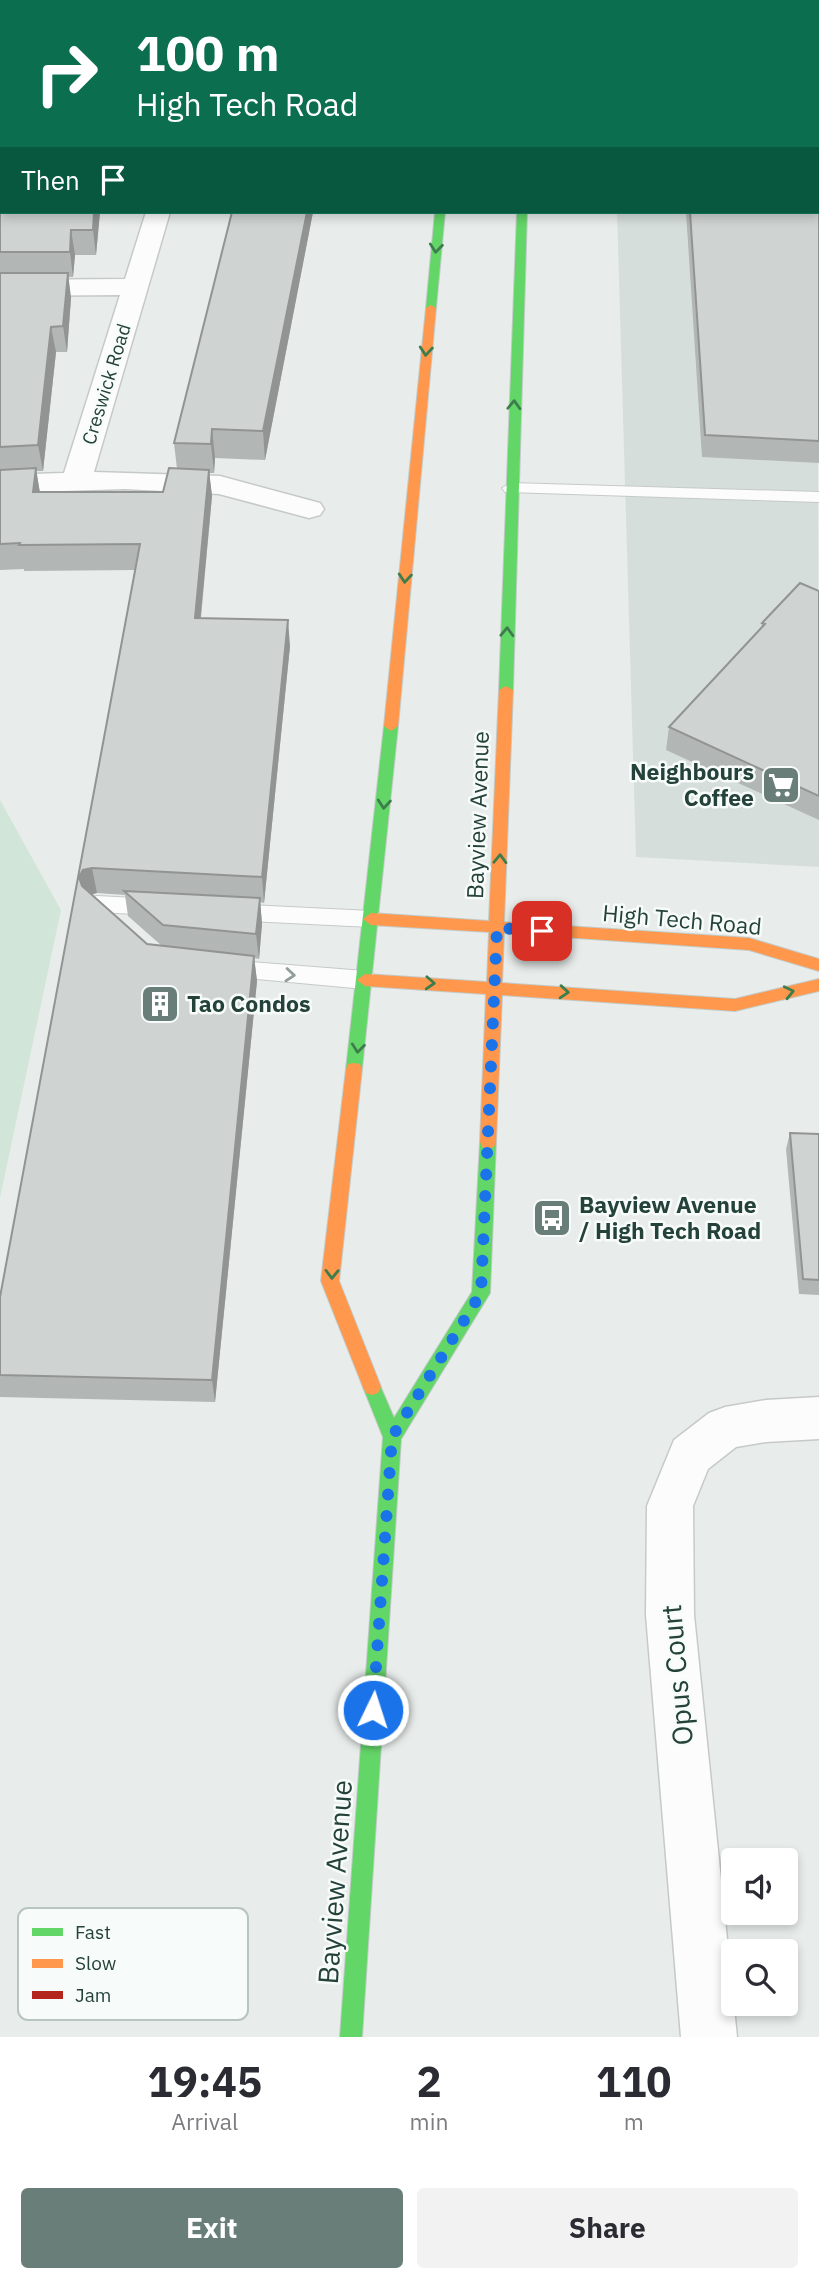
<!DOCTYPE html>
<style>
body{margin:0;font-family:"IBM Plex Sans",sans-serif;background:#f2f2f3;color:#2b2b33;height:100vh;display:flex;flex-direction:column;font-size:26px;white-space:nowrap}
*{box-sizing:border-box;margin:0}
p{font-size:23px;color:#7c7c81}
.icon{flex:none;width:38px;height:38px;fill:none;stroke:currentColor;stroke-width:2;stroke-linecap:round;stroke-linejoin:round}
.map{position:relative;height:2037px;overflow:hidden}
.panel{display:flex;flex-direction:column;background:#fff;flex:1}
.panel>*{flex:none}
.banner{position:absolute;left:0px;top:0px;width:819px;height:214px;box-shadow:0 4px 10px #0003;background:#0b6e4f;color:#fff;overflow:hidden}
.tools{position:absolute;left:721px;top:1848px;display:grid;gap:14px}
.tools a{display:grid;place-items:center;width:77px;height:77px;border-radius:7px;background:#fff;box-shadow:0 4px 10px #0003;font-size:35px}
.pin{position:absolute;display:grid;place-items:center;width:60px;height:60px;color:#fff;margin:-30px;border-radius:14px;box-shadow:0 4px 10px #0006}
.me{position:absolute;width:77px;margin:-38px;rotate:4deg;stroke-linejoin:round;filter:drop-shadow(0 0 5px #0008)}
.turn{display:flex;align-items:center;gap:24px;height:147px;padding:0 21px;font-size:32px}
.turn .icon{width:91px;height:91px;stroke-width:2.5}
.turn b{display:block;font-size:49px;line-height:60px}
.then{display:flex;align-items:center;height:66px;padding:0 21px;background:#0003;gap:14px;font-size:26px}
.eta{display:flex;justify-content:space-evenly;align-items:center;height:119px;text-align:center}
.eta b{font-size:42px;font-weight:800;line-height:49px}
.primary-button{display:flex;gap:14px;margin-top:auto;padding:14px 21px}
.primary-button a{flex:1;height:80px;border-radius:7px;background:#697e78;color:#fff;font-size:28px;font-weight:800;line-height:80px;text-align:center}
.primary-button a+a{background:#f2f2f3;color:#2b2b33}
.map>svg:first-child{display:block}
</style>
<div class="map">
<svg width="819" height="2037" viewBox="0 0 819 2037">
<rect width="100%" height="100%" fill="#e8edeb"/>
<polygon fill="#d6dedb" points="817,44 819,867 636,857 617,212 817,212"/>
<polygon fill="#d1e6d8" points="0,800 61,910 0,1198"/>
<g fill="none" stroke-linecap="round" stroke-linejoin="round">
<defs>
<g id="lane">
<polygon points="511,483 819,492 819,502 505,492 502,488"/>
<polygon points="97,896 155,899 163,901 166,907 163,913 155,915 97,912 89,910 86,904 89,898"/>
<polygon points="231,904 371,911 379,913 382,919 379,925 371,927 231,920 223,918 220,912 223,906"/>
<polygon points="225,960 365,971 373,974 376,980 373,986 365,989 225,976 217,974 214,968 217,962"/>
</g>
<g id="street">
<polygon points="228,0 250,0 226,2"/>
<polygon points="274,0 314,0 316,2 276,2"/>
<rect x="0" y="81" width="2" height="14"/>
<polygon points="146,212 170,212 94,472 220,476 320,503 324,509 320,515 309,518 219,494 125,489 0,493 0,475 64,473 120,295 0,296 0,280 125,279"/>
<polygon points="819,1397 819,1439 766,1442 736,1447 708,1469 693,1506 694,1615 737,2037 681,2037 646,1615 647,1506 674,1440 709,1413 725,1407 766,1400"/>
</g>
<g id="fast">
<polygon points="435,212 445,212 436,308 431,311 426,308"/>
<polygon points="517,212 527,212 513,690 506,694 499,690"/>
<polygon points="391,721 398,726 362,1069 360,1074 348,1074 346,1069 384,726"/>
<polygon points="488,1135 494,1137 496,1142 490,1293 401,1439 362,2037 340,2037 383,1437 363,1387 366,1381 372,1379 378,1381 394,1418 472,1292 480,1142 482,1137"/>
</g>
<g id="slow">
<rect x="460" y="0" width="8" height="2"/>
<polygon points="559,0 629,0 630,2 560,2"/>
<rect x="817" y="23" width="2" height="6"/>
<polygon points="431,305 436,308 398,726 391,731 384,726 426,308"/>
<polygon points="506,686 513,690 504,922 749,938 819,959 819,971 749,950 504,933 502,983 735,999 819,979 819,991 735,1011 502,995 496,1142 494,1147 488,1149 482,1147 480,1142 486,994 365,986 357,980 365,974 487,982 489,932 371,925 363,919 371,913 489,921 499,690"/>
<polygon points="354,1063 360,1064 362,1069 339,1281 381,1387 378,1393 372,1395 366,1393 363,1387 321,1281 346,1069 348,1064"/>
</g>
<rect id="jam" x="525" y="0" width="8" height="2"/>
</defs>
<use href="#lane" stroke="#c5cac8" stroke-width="2"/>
<use href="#street" stroke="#c5cac8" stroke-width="3"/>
<use href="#fast" stroke="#c3cbc8" stroke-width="2"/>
<use href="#slow" stroke="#c3cbc8" stroke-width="2"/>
<use href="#jam" stroke="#c3cbc8" stroke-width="2"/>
<use href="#lane" fill="#fcfcfc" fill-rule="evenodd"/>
<use href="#street" fill="#fcfcfc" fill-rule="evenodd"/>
<use href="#fast" fill="#63d668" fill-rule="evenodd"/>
<use href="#slow" fill="#ff974d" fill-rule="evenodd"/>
<use href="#jam" fill="#b3261e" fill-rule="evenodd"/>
</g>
<g fill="#b2b6b5" fill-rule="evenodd">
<path d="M0 198 2 212H100L96 255H75L73 277H68L71 298 67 352H56L43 471H36L40 492H163L177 469 174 443 313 212 265 460 215 458 214 473H209L212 496 201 618 290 646 264 903 260 902 262 924 259 959 254 958 257 981 215 1402 0 1397V1297L136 570 24 571V569L0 570ZM97 893 125 895 128 916 162 946 147 944 91 895Z"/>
<polygon points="818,202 819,202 819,463 702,457 686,212 817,212"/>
<polygon points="819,591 819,820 666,750 669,727 761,630 762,623"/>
<polygon points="790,1133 819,1134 819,1295 799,1294 786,1149"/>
</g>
<g fill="#919493">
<polygon points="94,212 100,212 96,255 93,230"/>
<polygon points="307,212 313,212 265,460 263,431"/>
<polygon points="71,230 75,255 73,277 70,252"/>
<polygon points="68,273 71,298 67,352 63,326"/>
<polygon points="51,327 56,352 43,471 38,445"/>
<polygon points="212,429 215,458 214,473 211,444"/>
<polygon points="36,468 40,494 33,492"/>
<polygon points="209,470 212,496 198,644 195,618"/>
<polygon points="288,620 290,646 264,903 262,877"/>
<polygon points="92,868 97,893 88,895 84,903 79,877 83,870"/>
<polygon points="260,898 262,924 259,959 256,934"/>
<polygon points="254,956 257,981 215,1402 212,1380"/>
</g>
<g fill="#cfd4d2" stroke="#919493" stroke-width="2">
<polygon points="0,198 2,198 2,212 94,212 93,230 71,230 70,252 0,252"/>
<polygon points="817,199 818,202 819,202 819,441 705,435 690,212 817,212"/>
<polygon points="232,212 307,212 263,431 212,429 211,444 174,443"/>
<polygon points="0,273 68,273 63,326 51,327 38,445 0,447"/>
<polygon points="36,468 33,492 163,492 169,468 209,470 195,618 288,620 262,877 92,868 83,870 79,877 82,886 147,944 254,956 212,1380 0,1375 0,1297 140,544 19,545 20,543 0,544 0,470"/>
<polygon points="800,583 819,591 819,796 669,727 765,624 762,623"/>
<polygon points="124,891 260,898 256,934 163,925"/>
<polygon points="790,1133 819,1134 819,1280 803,1279"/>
</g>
<defs><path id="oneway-chevron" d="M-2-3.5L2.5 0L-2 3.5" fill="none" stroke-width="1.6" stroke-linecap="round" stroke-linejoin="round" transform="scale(1.75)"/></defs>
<g stroke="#3d7d4c">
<use href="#oneway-chevron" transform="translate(436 248) rotate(96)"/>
<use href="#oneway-chevron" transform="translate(426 351) rotate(95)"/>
<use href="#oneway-chevron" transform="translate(514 405) rotate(-88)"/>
<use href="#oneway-chevron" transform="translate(405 578) rotate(95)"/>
<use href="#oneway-chevron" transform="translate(507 632) rotate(-88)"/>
<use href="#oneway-chevron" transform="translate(384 804) rotate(95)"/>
<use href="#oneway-chevron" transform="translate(500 859) rotate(-88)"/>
<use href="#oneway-chevron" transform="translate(430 983) rotate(3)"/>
<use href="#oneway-chevron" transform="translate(564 992) rotate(4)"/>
<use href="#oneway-chevron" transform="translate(789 992) rotate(-13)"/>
<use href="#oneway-chevron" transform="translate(358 1048) rotate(96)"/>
<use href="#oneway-chevron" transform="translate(332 1274) rotate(91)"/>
</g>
<use stroke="#909f9b" href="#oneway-chevron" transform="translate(290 975) rotate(5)"/>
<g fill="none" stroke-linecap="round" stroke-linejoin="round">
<polyline stroke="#1a73e8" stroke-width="12" stroke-dasharray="0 21.6" points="373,1710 392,1437 481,1293 497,928 542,931"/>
</g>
<defs>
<symbol id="supermarket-square" viewBox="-11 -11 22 22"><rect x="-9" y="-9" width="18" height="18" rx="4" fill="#697e78" stroke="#f7fbf9"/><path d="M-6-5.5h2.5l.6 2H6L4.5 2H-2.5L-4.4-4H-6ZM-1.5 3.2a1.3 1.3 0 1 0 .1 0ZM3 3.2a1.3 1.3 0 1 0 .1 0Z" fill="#fff"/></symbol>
<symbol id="building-square" viewBox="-11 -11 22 22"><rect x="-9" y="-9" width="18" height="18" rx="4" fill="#697e78" stroke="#f7fbf9"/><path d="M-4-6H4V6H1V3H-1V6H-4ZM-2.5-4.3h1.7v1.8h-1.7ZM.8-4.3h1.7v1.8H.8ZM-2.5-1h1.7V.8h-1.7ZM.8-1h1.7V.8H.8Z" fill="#fff"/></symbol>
<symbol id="bus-square" viewBox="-11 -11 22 22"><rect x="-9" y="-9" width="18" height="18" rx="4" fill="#697e78" stroke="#f7fbf9"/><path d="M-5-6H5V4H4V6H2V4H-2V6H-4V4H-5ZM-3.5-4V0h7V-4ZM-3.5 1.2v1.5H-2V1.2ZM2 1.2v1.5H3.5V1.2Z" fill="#fff"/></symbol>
</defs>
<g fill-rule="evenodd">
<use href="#supermarket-square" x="759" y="763" width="44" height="44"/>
<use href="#building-square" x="138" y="982" width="44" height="44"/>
<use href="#bus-square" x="530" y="1196" width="44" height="44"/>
</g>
<g text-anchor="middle" stroke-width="5" stroke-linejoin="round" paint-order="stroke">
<g font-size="19" fill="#24423a" stroke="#f7fbf9">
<text transform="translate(106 384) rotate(-73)" y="7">Creswick Road</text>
</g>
<g font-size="23" font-weight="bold" fill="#24423a" stroke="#f7fbf9" text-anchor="start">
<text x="754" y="780" text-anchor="end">Neighbours<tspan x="754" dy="26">Coffee</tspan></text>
<text x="187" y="1012">Tao Condos</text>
<text x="579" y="1213">Bayview Avenue<tspan x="579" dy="26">/ High Tech Road</tspan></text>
</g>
<g font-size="23" fill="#24423a" stroke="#f7fbf9">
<text transform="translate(478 815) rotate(-88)" y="8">Bayview Avenue</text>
<text transform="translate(682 920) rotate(5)" y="8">High Tech Road</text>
</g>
<g font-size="28" fill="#24423a" stroke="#f7fbf9">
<text transform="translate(677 1675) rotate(-95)" y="10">Opus Court</text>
<text transform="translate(335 1882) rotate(-86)" y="10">Bayview Avenue</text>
</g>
</g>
<rect x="18" y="1908" width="230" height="112" rx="10" fill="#f7fbf9" stroke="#b8c4c0" stroke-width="2"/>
<rect x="32" y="1928" width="31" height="8" fill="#63d668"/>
<rect x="32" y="1959" width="31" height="9" fill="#ff974d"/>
<rect x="32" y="1991" width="31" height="8" fill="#b3261e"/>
<g font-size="19" fill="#24423a">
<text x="75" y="1939">Fast</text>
<text x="75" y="1970">Slow</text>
<text x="75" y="2002">Jam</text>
</g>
</svg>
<div class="tools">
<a><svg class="icon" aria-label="sound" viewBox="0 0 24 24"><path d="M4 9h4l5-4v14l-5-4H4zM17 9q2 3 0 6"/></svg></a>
<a><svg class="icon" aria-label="search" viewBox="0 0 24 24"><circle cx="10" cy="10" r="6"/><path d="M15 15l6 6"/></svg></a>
</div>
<div class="pin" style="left:542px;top:931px;background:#d93025"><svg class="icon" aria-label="arrive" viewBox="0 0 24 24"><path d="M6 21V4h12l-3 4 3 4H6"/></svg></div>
<svg class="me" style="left:373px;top:1710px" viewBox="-20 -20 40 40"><circle r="17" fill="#1a73e8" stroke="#fff" stroke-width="3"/><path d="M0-11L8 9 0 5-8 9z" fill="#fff"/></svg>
<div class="banner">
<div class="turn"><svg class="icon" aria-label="right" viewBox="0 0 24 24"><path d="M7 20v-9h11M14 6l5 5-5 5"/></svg><div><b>100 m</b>High Tech Road</div></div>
<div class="then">Then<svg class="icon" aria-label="arrive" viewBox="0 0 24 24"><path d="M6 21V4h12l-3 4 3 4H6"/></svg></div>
</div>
</div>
<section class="panel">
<div class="eta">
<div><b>19:45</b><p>Arrival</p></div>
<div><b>2</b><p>min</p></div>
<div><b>110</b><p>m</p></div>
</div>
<div class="primary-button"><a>Exit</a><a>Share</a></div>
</section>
